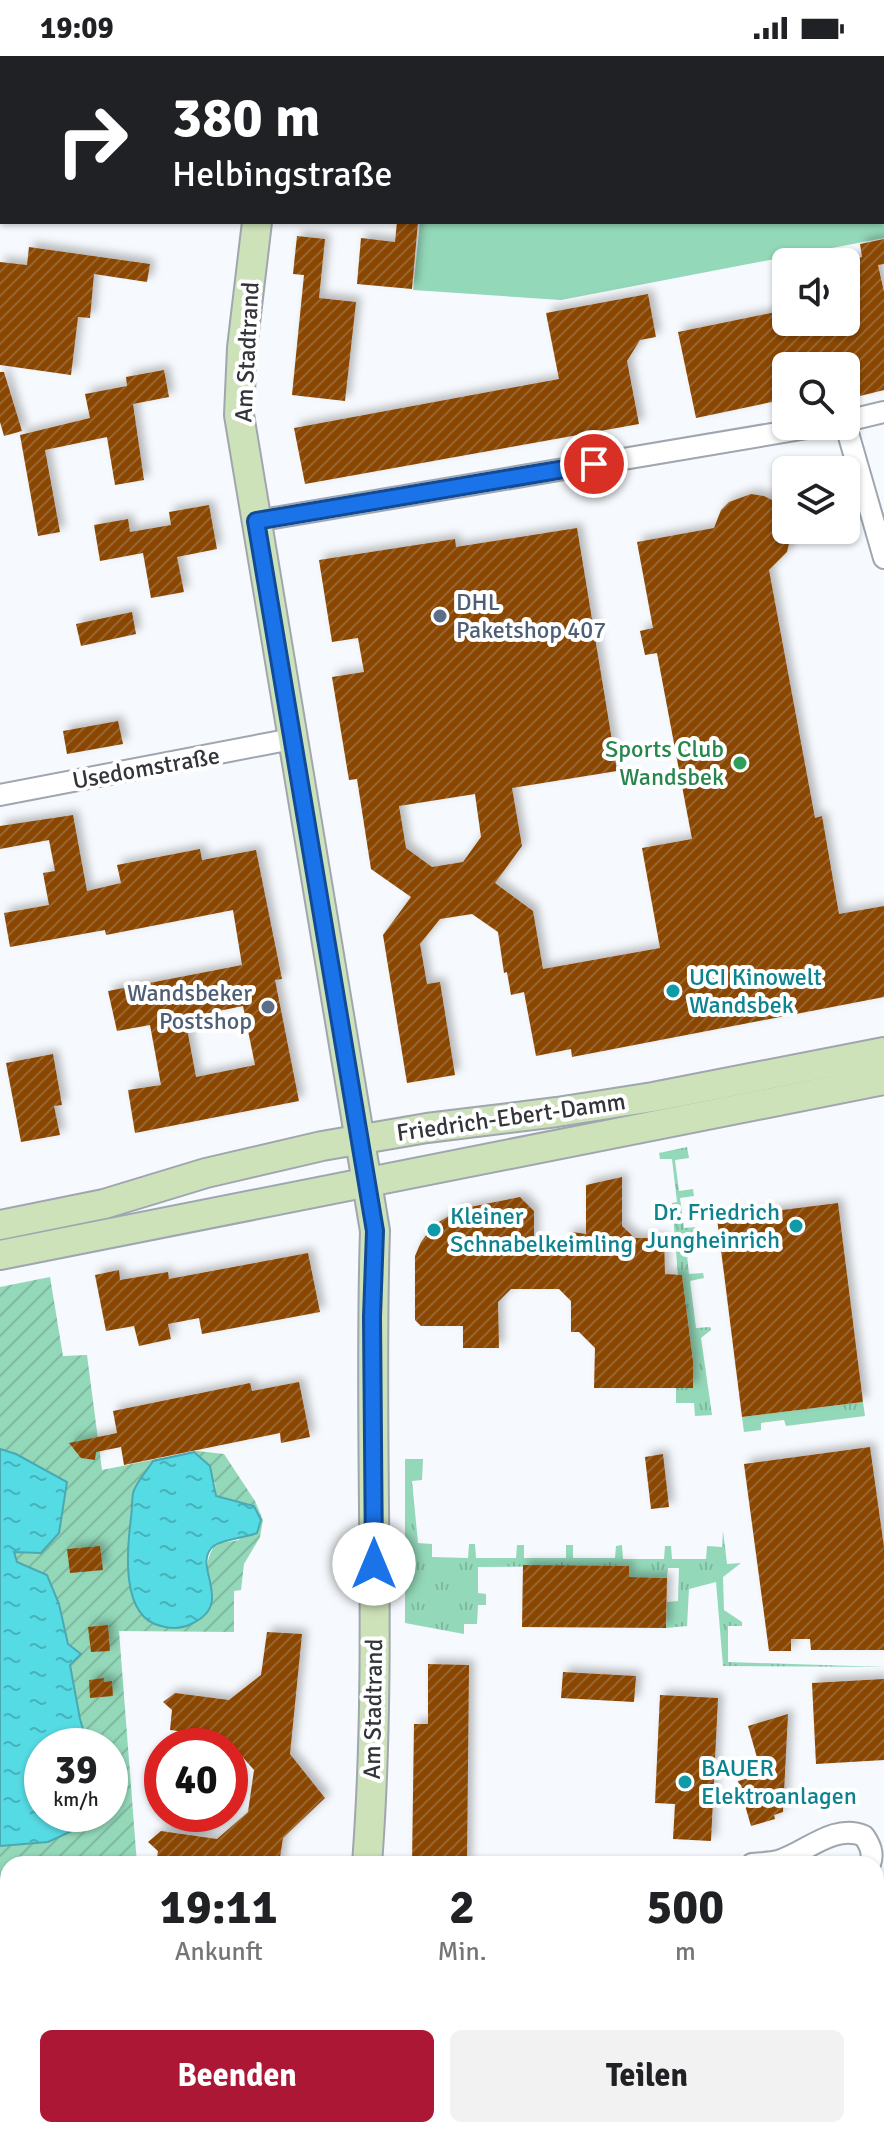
<!DOCTYPE html>
<html lang="de">
<meta charset="utf-8">
<style>
body{margin:0;font-family:Signika,sans-serif;background:#f2f2f2;color:#202124;height:100vh;display:flex;flex-direction:column;font-size:30px;white-space:nowrap}
*{box-sizing:border-box;margin:0}
p{font-size:26px;color:#757577}
.icon{flex:none;width:44px;height:44px;fill:none;stroke:currentColor;stroke-width:2;stroke-linecap:round;stroke-linejoin:round}
.map{position:relative;flex:1;overflow:hidden}
.details{position:absolute;left:0px;top:1800px;width:884px;height:282px;display:flex;flex-direction:column;background:#fff;border-radius:24px 24px 0 0;box-shadow:0 2px 6px #0004}
.details>*{flex:none}
.hud{position:absolute;left:0px;top:0px;width:884px;height:168px;box-shadow:0 2px 6px #0004;background:#202124;color:#fff;overflow:hidden}
.buttons{position:absolute;left:772px;top:192px;display:grid;gap:16px}
.buttons a{display:grid;place-items:center;width:88px;height:88px;border-radius:12px;background:#fff;box-shadow:0 2px 6px #0004;font-size:40px}
.speed{position:absolute;left:24px;top:1672px;display:flex;gap:16px;font-size:40px;font-weight:700;text-align:center}
.speed>*{display:grid;place-content:center;width:104px;height:104px;border-radius:50%;background:#fff;box-shadow:0 2px 6px #0004;line-height:1}
.speed small{font-size:20px;font-weight:400}
.speed .limit{border:12px solid #d22;background:#fff;color:#111}
.pin{position:absolute;display:grid;place-items:center;width:68px;height:68px;color:#fff;margin:-34px;border:4px solid #fff;border-radius:50%;box-shadow:0 2px 8px #0007}
.me{position:absolute;width:88px;margin:-44px;rotate:0deg;stroke-linejoin:round;filter:drop-shadow(0 0 6px #0008)}
.turn{display:flex;align-items:center;gap:28px;height:168px;padding:0 40px;font-size:36px}
.turn .icon{width:104px;height:104px;stroke-width:2.5}
.turn b{display:block;font-size:56px;line-height:68px}
.eta{display:flex;justify-content:space-evenly;align-items:center;height:136px;text-align:center}
.eta b{font-size:48px;font-weight:800;line-height:56px}
.button{display:flex;gap:16px;margin-top:auto;padding:16px 40px}
.button a{flex:1;height:92px;border-radius:12px;background:#ac1735;color:#fff;font-size:32px;font-weight:800;line-height:92px;text-align:center}
.button a+a{background:#f2f2f2;color:#202124}
.status{display:flex;justify-content:space-between;align-items:center;height:56px;padding:0 40px;background:#fff;direction:ltr}
.status svg{height:22px;fill:currentColor}
.map>svg:first-child{display:block}
</style>
<div class="status"><b>19:09</b><svg viewBox="0 0 49 12"><path d="M0 12V9h3v3zM5 12V6h3v6zM10 12V3h3v9zM15 12V0h3v12zM26 1h20v11H26zM47 4h2v5h-2z"/></svg></div>
<div class="map">
<svg width="884" height="2081" viewBox="0 0 884 2081">
<defs>
<pattern id="grass-tufts" width="24" height="20" patternUnits="userSpaceOnUse" patternTransform="scale(2)"><rect width="24" height="20" fill="#93d8b9"/><path d="M3 7l-1-3M5 7V3M7 7l1-3M15 17l-1-3M17 17v-4M19 17l1-3" fill="none" stroke="#7fbaa0"/></pattern>
<pattern id="garden-furrows" width="10" height="10" patternUnits="userSpaceOnUse" patternTransform="scale(2)"><rect width="10" height="10" fill="#93d8b9"/><path d="M-1 1l2-2M0 10L10 0M9 11l2-2" fill="none" stroke="#7fbaa0"/></pattern>
<pattern id="water-ripples" width="26" height="14" patternUnits="userSpaceOnUse" patternTransform="scale(2)"><rect width="26" height="14" fill="#55dbe4"/><path d="M2 4q2-2 4 0t4 0M15 11q2-2 4 0t4 0" fill="none" stroke="#47b2ba"/></pattern>
<pattern id="building-hatch" width="6" height="6" patternUnits="userSpaceOnUse" patternTransform="scale(2)"><rect width="6" height="6" fill="#8b4700"/><path d="M-1 1l2-2M0 6l6-6M5 7l2-2" fill="none" stroke="#996631"/></pattern>
<filter id="shadow"><feDropShadow dx="5" dy="-5" stdDeviation="4" flood-color="#0004"/></filter>
</defs>
<rect width="100%" height="100%" fill="#f6f9fd"/>
<g fill="url(#grass-tufts)">
<polygon points="687,1091 689,1102 675,1104 679,1135 693,1133 694,1140 680,1142 684,1172 698,1171 698,1177 685,1180 689,1218 703,1217 704,1222 690,1225 696,1272 710,1271 711,1274 701,1282 712,1359 695,1360 694,1347 676,1347 676,1332 693,1331 693,1305 682,1219 678,1219 672,1147 677,1146 672,1103 660,1103 659,1097"/>
<polygon points="863,1346 865,1360 786,1370 784,1364 761,1367 761,1374 744,1376 742,1361"/>
<polygon points="405,1403 423,1403 422,1424 412,1425 418,1487 432,1488 432,1501 468,1502 469,1488 475,1488 476,1502 516,1502 517,1489 524,1489 524,1502 566,1502 566,1489 573,1489 573,1502 615,1502 616,1490 622,1489 623,1503 664,1503 665,1490 671,1490 672,1503 706,1503 707,1490 722,1491 723,1475 727,1508 741,1507 723,1521 724,1554 742,1566 742,1570 728,1570 728,1606 884,1611 723,1610 716,1526 689,1533 687,1570 666,1572 667,1546 678,1545 679,1512 668,1512 667,1522 629,1521 628,1510 478,1511 478,1537 486,1538 486,1549 478,1549 477,1568 464,1568 464,1578 405,1567"/>
</g>
<path fill="url(#garden-furrows)" fill-rule="evenodd" d="M50 1221 63 1300 87 1299 102 1414 197 1395 224 1398 255 1445 263 1464 260 1481 244 1508 241 1534 234 1535V1576L119 1575 137 1808H8V1924L0 1923V1790L48 1786 85 1770 82 1758H110V1690H88L80 1663 70 1609 81 1598 68 1588 59 1548 17 1506 13 1495 67 1426 16 1398 0 1393V1231ZM215 1426 216 1440 254 1450 239 1484 216 1488C190 1522 237 1540 191 1568L133 1450 134 1436Z"/>
<polygon fill="#93d8b9" points="438,0 884,0 884,182 561,244 413,234 420,166 882,166 882,2"/>
<g fill="url(#water-ripples)" stroke="#4aa9b1" stroke-width="2">
<polygon points="0,1393 16,1398 67,1426 59,1477 41,1497 14,1496 17,1506 47,1519 59,1548 68,1588 81,1598 70,1609 80,1663 88,1690 42,1690 42,1758 82,1758 85,1769 48,1786 0,1790"/>
<path d="M194 1396 210 1410 216 1440 254 1450 261 1464 257 1477C247 1481 223 1484 215 1489 188 1508 238 1547 191 1568 181 1573 172 1573 161 1570 120 1561 127 1493 131 1462 132 1454 132 1444 133 1437 136 1426 147 1415 153 1405Z"/>
<polygon points="0,1923 8,1924 8,2074 92,2074 79,2081 0,2081"/>
</g>
<g fill="url(#building-hatch)" fill-rule="evenodd" filter="url(#shadow)">
<polygon points="397,166 418,166 412,233 357,228 361,182 395,186"/>
<polygon points="297,180 325,183 319,242 356,246 345,345 292,339 304,219 293,218"/>
<polygon points="884,183 884,208 878,209 884,236 884,334 860,340 853,310 786,310 786,343 696,362 678,276 786,254 786,266 846,266 846,205 862,201 860,188"/>
<polygon points="29,191 150,208 147,226 94,218 90,262 78,261 71,319 0,309 0,206 27,209"/>
<polygon points="648,238 656,281 640,284 627,305 639,368 305,428 294,372 559,323 546,257"/>
<polygon points="164,314 169,341 133,348 144,424 115,429 107,381 45,394 60,476 38,480 20,379 90,362 85,338 127,330 126,321"/>
<polygon points="0,316 4,316 22,375 4,380 0,366"/>
<path d="M751 438 764 440 776 446 786 457V474H792L787 496 769 514 815 762 822 760 839 858 884 850V941L572 1001 571 993 536 1000 524 936 511 939 507 916 504 917 498 876 472 858 440 863 420 888 427 928 440 926 455 1019 407 1027 383 879 411 841 371 813 357 723 349 724 332 621 364 616 358 582 332 586 319 504 455 483 456 491 577 472 617 715 512 732 522 790 495 827 533 855 543 913 660 892 642 792 692 783 657 597 645 599 640 575 653 572 637 486 714 472 721 454 729 446ZM475 738 481 781 463 806 432 811 406 792 399 750Z"/>
<polygon points="209,449 217,493 177,501 184,536 151,542 143,497 100,505 94,469 128,463 130,476 171,469 169,456"/>
<polygon points="132,556 136,578 81,590 76,568"/>
<polygon points="118,665 123,688 67,698 63,675"/>
<path d="M73 759 87 835 121 827 117 809 200 793 202 804 256 794 282 923 275 924 299 1045 135 1077 128 1034 161 1029 150 969 117 975 108 935 242 909 233 854 106 879 105 874 10 891 4 857 49 849 43 817 55 815 49 784 0 793V770ZM243 950 255 1009 196 1021 185 962Z"/>
<polygon points="53,998 62,1049 54,1050 60,1079 21,1086 6,1007"/>
<polygon points="622,1121 622,1170 635,1182 664,1182 665,1218 682,1219 693,1305 693,1332 594,1332 595,1292 579,1276 571,1276 571,1245 559,1233 511,1233 498,1246 499,1292 463,1292 463,1270 421,1270 415,1264 415,1200 421,1186 434,1169 460,1153 520,1141 534,1155 534,1190 542,1198 568,1198 567,1180 573,1176 586,1178 586,1129"/>
<polygon points="838,1147 863,1346 742,1361 717,1162"/>
<polygon points="308,1197 320,1256 202,1278 199,1262 168,1268 171,1283 139,1290 134,1270 106,1275 95,1219 119,1214 120,1224 168,1216 169,1223"/>
<polygon points="299,1326 310,1381 281,1387 280,1377 124,1409 121,1391 96,1396 95,1404 81,1402 69,1387 117,1377 113,1355 250,1327 252,1335"/>
<polygon points="870,1391 884,1491 884,1594 811,1594 810,1583 791,1583 791,1595 769,1595 744,1408"/>
<polygon points="663,1398 669,1451 651,1453 645,1401"/>
<polygon points="100,1490 103,1514 70,1517 67,1493"/>
<polygon points="523,1509 629,1510 629,1521 667,1522 666,1572 522,1571"/>
<polygon points="108,1569 110,1595 91,1596 88,1571"/>
<polygon points="267,1576 302,1578 290,1698 325,1742 283,1782 279,1808 156,1808 158,1795 148,1786 161,1775 217,1783 248,1756 254,1714 225,1681 170,1674 172,1654 163,1646 175,1637 229,1644 261,1619"/>
<polygon points="428,1608 469,1609 467,1808 412,1808 414,1668 428,1668"/>
<polygon points="563,1616 636,1620 634,1646 561,1642"/>
<polygon points="104,1622 104,1626 112,1625 113,1640 90,1642 89,1624"/>
<polygon points="884,1623 884,1704 816,1708 812,1627"/>
<polygon points="660,1639 718,1642 711,1785 673,1783 675,1748 655,1747"/>
<polygon points="788,1658 783,1756 774,1759 775,1763 751,1770 738,1725 762,1719 748,1670"/>
</g>
<g fill="none" stroke-linecap="round" stroke-linejoin="round">
<defs>
<g id="street">
<polyline points="846,365 884,356"/>
<polyline points="846,370 884,502"/>
<polyline points="256,465 819,370"/>
<polyline points="0,739 292,683"/>
<path d="M752 1808C760 1807 770 1807 778 1805 806 1797 833 1767 864 1780 870 1789 874 1797 870 1808"/>
</g>
<g id="secondary">
<polyline points="276,2 276,0"/>
<path d="M257 166 242 292 239 359 375 1175C368 1386 383 1598 367 1808"/>
<polyline points="0,1169 104,1148 206,1117 322,1090 427,1072 557,1056 653,1041 884,996"/>
<polyline points="0,1199 884,1024"/>
<polyline points="333,2081 334,2074"/>
</g>
</defs>
<use href="#street" stroke="#9fa6af" stroke-width="24"/>
<use href="#secondary" stroke="#9fa6af" stroke-width="32"/>
<use href="#street" stroke="#fff" stroke-width="20"/>
<use href="#secondary" stroke="#cee2b9" stroke-width="28"/>
</g>
<g fill="none" stroke-linecap="round" stroke-linejoin="round">
<defs>
<polyline id="route" points="374,1508 372,1261 375,1175 256,465 594,408"/>
</defs>
<use href="#route" stroke="#114b97" stroke-width="20"/>
<use href="#route" stroke="#1a73e8" stroke-width="14"/>
</g>
<g fill="#5c6f8a" stroke="#fff" stroke-width="3">
<circle cx="440" cy="560" r="8"/>
<circle cx="268" cy="951" r="8"/>
</g>
<circle fill="#2e9e5b" stroke="#fff" stroke-width="3" cx="740" cy="707" r="8"/>
<g fill="#0f9aa8" stroke="#fff" stroke-width="3">
<circle cx="673" cy="935" r="8"/>
<circle cx="796" cy="1170" r="8"/>
<circle cx="434" cy="1174" r="8"/>
<circle cx="685" cy="1726" r="8"/>
</g>
<g text-anchor="middle" stroke-width="8" stroke-linejoin="round" paint-order="stroke">
<g font-size="24" fill="#323539" stroke="#fff">
<text transform="translate(247 296) rotate(-87)" y="8">Am Stadtrand</text>
<text transform="translate(146 712) rotate(-10)" y="8">Usedomstraße</text>
<text transform="translate(511 1061) rotate(-8)" y="8">Friedrich-Ebert-Damm</text>
<text transform="translate(373 1653) rotate(-89)" y="8">Am Stadtrand</text>
</g>
<g font-size="24" fill="#4e5e75" stroke="#fff" text-anchor="start">
<text x="456" y="554">DHL<tspan x="456" dy="28">Paketshop 407</tspan></text>
<text x="252" y="945" text-anchor="end">Wandsbeker<tspan x="252" dy="28">Postshop</tspan></text>
</g>
<g font-size="24" fill="#27864d" stroke="#fff" text-anchor="end">
<text x="724" y="701">Sports Club<tspan x="724" dy="28">Wandsbek</tspan></text>
</g>
<g font-size="24" fill="#0d838f" stroke="#fff" text-anchor="start">
<text x="689" y="929">UCI Kinowelt<tspan x="689" dy="28">Wandsbek</tspan></text>
<text x="780" y="1164" text-anchor="end">Dr. Friedrich<tspan x="780" dy="28">Jungheinrich</tspan></text>
<text x="450" y="1168">Kleiner<tspan x="450" dy="28">Schnabelkeimling</tspan></text>
<text x="701" y="1720">BAUER<tspan x="701" dy="28">Elektroanlagen</tspan></text>
</g>
</g>
</svg>
<div class="buttons">
<a><svg class="icon" aria-label="sound" viewBox="0 0 24 24"><path d="M4 9h4l5-4v14l-5-4H4zM17 9q2 3 0 6"/></svg></a>
<a><svg class="icon" aria-label="search" viewBox="0 0 24 24"><circle cx="10" cy="10" r="6"/><path d="M15 15l6 6"/></svg></a>
<a><svg class="icon" aria-label="layers" viewBox="0 0 24 24"><path d="M12 4l9 5-9 5-9-5zM3 14l9 5 9-5"/></svg></a>
</div>
<div class="speed"><div>39<small>km/h</small></div><div class="limit">40</div></div>
<div class="pin" style="left:594px;top:408px;background:#d93025"><svg class="icon" aria-label="arrive" viewBox="0 0 24 24"><path d="M6 21V4h12l-3 4 3 4H6"/></svg></div>
<svg class="me" style="left:374px;top:1508px" viewBox="-20 -20 40 40"><circle r="19" fill="#fff"/><path d="M0-13L10 11 0 6-10 11z" fill="#1a73e8"/></svg>
<div class="hud">
<div class="turn"><svg class="icon" aria-label="right" viewBox="0 0 24 24"><path d="M7 20v-9h11M14 6l5 5-5 5"/></svg><div><b>380 m</b>Helbingstraße</div></div>
</div>
<section class="details">
<div class="eta">
<div><b>19:11</b><p>Ankunft</p></div>
<div><b>2</b><p>Min.</p></div>
<div><b>500</b><p>m</p></div>
</div>
<div class="button"><a>Beenden</a><a>Teilen</a></div>
</section>
</div>
